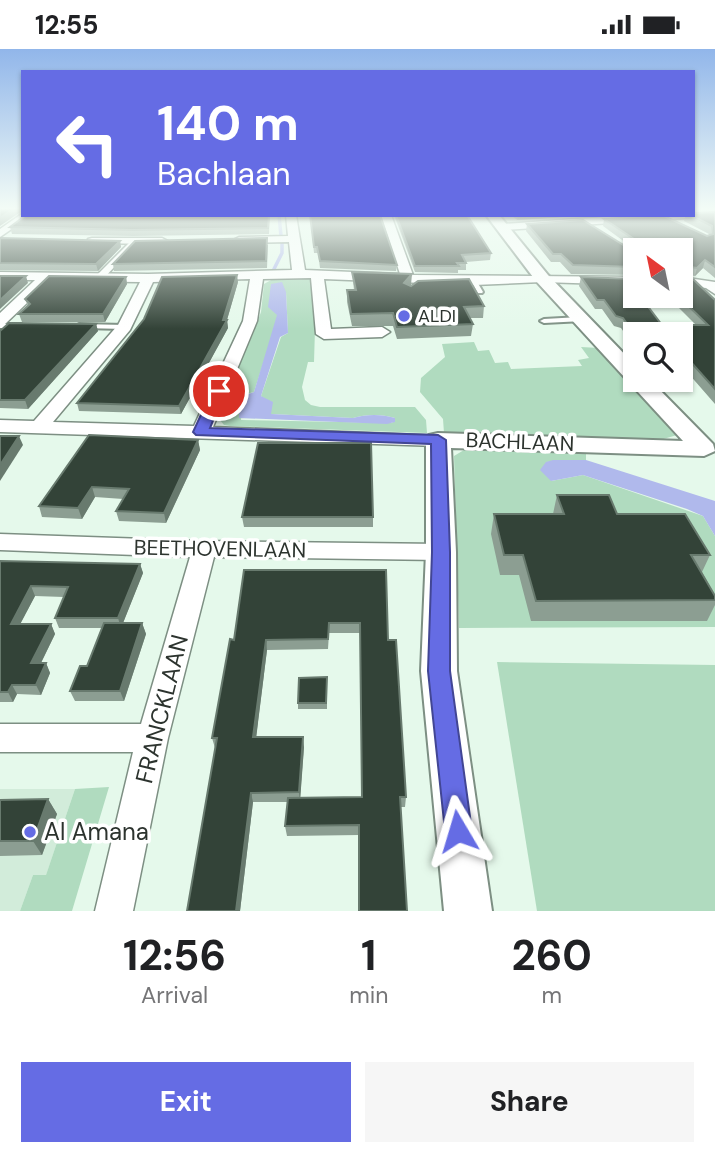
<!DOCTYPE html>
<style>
body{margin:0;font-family:"DM Sans",sans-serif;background:#f6f6f6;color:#202124;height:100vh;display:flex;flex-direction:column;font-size:26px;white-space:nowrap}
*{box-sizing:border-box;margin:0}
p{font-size:23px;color:#757577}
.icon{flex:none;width:38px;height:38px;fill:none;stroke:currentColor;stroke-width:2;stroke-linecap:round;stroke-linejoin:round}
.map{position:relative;height:862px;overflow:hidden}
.side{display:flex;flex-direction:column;background:#fff;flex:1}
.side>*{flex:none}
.guide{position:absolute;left:21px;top:21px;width:674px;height:147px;border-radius:0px;box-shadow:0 2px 5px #0004;background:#656ce4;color:#fff;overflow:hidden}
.needle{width:46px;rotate:327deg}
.buttons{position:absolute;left:623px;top:189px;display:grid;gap:14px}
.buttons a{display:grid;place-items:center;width:70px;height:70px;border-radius:0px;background:#fff;box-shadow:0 2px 5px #0004;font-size:35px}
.pin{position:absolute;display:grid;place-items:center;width:60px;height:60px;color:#fff;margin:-30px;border:4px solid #fff;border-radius:50%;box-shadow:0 2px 7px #0007}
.me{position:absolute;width:77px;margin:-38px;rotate:353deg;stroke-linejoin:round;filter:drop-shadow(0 0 5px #0008)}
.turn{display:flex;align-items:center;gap:24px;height:147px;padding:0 21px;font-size:32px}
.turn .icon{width:91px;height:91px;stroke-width:2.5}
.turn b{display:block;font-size:49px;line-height:60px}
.eta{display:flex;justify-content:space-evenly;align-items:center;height:119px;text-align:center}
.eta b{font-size:42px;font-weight:700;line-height:49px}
.button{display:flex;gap:14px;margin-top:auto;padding:14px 21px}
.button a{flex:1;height:80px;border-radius:0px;background:#656ce4;color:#fff;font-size:28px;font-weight:700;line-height:80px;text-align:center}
.button a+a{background:#f6f6f6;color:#202124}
.status{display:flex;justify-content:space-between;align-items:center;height:49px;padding:0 35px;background:#fff;direction:ltr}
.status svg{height:19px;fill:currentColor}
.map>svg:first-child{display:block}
</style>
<div class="status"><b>12:55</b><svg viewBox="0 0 49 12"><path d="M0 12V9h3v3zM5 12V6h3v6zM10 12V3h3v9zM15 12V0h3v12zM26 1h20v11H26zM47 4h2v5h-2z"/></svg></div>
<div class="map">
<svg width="715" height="862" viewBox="0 0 715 862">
<rect width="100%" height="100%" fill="#e5f9eb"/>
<polygon fill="#d2ecda" points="0,740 75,740 46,826 33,826 20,862 0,862"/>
<g fill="#b0dbbf" fill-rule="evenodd">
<path d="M310 228 315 280 314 313H308L302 338 305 351 311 356 320 358H415L426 371 427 384 230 377 224 376 216 366 253 285 261 263 264 235 273 230ZM286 243 288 284 281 288 261 347 265 350 271 365 353 369C366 365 382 365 395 369L392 374 241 371 242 346 254 343Z"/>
<polygon points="474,293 478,302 489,301 495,314 508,313 511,320 582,317 578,311 589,309 581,298 599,299 674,376 677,386 660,391 444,384 443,370 420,343 421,329 445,308 442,295"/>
<polygon points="469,398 586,401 586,411 546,413 551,432 583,426 703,467 715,487 715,578 459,579 454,407"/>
<polygon points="497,613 715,616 715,862 537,862"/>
<polygon points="109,738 72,862 20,862 33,826 46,826 75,740"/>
</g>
<g fill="#b0b9ec">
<path d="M282 233 286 243 288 284 280 288 261 347 273 353 271 365 353 369C366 365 382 365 395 369V373L387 375 239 369 240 348 254 343 277 266 268 258 271 235Z"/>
<polygon points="553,411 586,411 715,452 715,487 703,467 687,460 583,426 551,432 540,421 546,413"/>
</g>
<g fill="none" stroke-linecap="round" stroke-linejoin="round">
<g stroke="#b0b9ec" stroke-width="3.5">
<polyline points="279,166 281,187"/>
<polyline points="274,220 282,204 282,193"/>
</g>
<defs>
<g id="service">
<polygon points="472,231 476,231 483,243 482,244 478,244 471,232"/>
<polygon points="580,268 584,270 583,272 544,274 540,272 544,270"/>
<polygon points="0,275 21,275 25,277 21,279 0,279"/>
<polygon points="79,275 125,276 129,278 125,280 82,279 79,279"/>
</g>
<polygon id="pedestrian" points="133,190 137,193 136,195 102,231 96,231 96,227"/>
<g id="minor">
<polygon points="23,164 32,166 0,188 0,180"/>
<path d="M286 166H296L305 221 400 225 381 166H391L413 226 635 228V236L542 233 474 236 324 230 331 280 382 278 390 283 382 288 324 290 316 285 311 229 263 230 257 272 213 378 445 387 448 391 438 397 0 383V371L34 372 118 276 140 233 50 232 5 275 0 276V264L35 231H0V223L148 225 292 221 289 193 239 194 233 191 239 188 288 187ZM250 230 243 272 194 377 53 373 130 281 153 233Z"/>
<polygon points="636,166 693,166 688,169 503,181 498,178 503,175"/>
<polygon points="92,189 162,189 168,192 162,195 88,194 88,190"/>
<polygon points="681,228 715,233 715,245 706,239 681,236"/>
<polygon points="0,485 204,492 441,495 449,497 453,503 449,509 441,511 214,508 168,689 133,862 95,862 133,703 0,703 0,675 141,675 190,508 0,501"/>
</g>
<polygon id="tertiary" points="486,166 499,166 548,226 635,316 635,331 650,331 713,395 715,402 704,407 451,399 456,503 457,622 492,862 444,862 421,622 426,503 426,391 429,386 438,384 683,392 536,232"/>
</defs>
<use href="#service" stroke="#7d8f83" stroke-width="4"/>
<use href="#pedestrian" stroke="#7d8f83" stroke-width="3"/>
<use href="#minor" stroke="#7d8f83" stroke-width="3"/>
<use href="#tertiary" stroke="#7d8f83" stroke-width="4"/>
<use href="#service" fill="#fff" fill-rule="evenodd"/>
<use href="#pedestrian" fill="#fff" fill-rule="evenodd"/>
<use href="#minor" fill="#fff" fill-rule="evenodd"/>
<use href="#tertiary" fill="#fff" fill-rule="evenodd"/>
</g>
<g fill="#8c9e92" fill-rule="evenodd">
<path d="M715 163V229L703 219 695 227 681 225 682 229 715 251V355L681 316V285H635V299L621 279 614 277 602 260H595L579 237 581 228 635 247H681L635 201V226L571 225 560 213H551L526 182 527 175 630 200 633 199 603 177 604 170 707 187 709 186V185L684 172 686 166H693ZM643 251H671L696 276H662Z"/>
<polygon points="26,166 270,166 269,185 133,187 12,185 10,178"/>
<polygon points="310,166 397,216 396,222 320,219 318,204 314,204"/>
<polygon points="394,166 467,166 491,204 490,211 466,213 466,221 458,221 458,224 415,223"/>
<polygon points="511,166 593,166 517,171"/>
<polygon points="0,189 120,192 121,198 98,222 0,221"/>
<polygon points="268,196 267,219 114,222 113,215"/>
<polygon points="352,223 411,236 410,237 484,257 483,269 470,269 473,275 471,287 397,290 393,277 352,277 347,253 347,241 354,241"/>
<polygon points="126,228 127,235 105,273 22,273 19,265 28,257 25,250"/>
<polygon points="238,233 227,271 228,279 181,365 79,362 77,354"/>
<polygon points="96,275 98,282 28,360 0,359 0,282"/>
<polygon points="198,391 200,401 166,474 119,472 116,462 123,450 95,448 82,470 42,468 39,457"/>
<polygon points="557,446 617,465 710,506 702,523 715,547 715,556 707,572 531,572 519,526 500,526 491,485 494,465 553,465"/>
<polygon points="242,468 373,468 373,478 244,478"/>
<polygon points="0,512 140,515 143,524 123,574 142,574 146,585 124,652 75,652 70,642 87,617 102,579 59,579 55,569 64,548 35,547 20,575 51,575 55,585 41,614 46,614 50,624 41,646 17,645 13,653 0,653"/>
<path d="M386 521 388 591 406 748 405 758H401L359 786 287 787 285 777 288 753H253L240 862H187L215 699 212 689 234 591ZM329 584H360L362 748 300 749 304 698 256 688 267 601 328 600Z"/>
<polygon points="327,628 327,660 298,660 298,654"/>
<polygon points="48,750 57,765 42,806 0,807 0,751"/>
</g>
<g fill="#687a6e">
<polygon points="15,159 21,159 22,162 0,177 0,169"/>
<polygon points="518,166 593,166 517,171"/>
<polygon points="120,192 121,198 98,222 96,215"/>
<polygon points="705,211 703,219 695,227 697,219"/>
<polygon points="412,225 411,236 403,245 404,234"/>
<polygon points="237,226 238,233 226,274 227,271 228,279 181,365 179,357 223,271"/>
<polygon points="26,227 28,234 0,260 0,251"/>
<polygon points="126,228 127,235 105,273 103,265"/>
<polygon points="96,275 98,282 28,360 25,351"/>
<polygon points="19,387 23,396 0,432 0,416"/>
<polygon points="198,391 200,401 166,474 164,464"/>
<polygon points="92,438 95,448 82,470 78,459"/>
<polygon points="140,515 143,524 121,579 118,569"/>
<polygon points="31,537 35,547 15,585 11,575"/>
<polygon points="142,574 146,585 124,652 120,642"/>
<polygon points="51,575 55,585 36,624 31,614"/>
<polygon points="266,591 267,601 255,698 253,688"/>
<polygon points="46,614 50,624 41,646 36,636"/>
<polygon points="12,636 17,645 13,653 8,643"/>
<polygon points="303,688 304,698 300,753 299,743"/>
<polygon points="251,744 253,753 240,862 236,862"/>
<polygon points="48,750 57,765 42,806 33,792"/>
</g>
<g fill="#334338" stroke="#687a6e" stroke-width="2">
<polygon points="0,159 15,159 0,169"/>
<polygon points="715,163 715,218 705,211 697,219 684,217 681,220 682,229 694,231 715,251 715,340 681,302 681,285 635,286 623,269 616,267 604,251 597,251 581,228 635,230 635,247 640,247 662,276 708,276 678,247 681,247 681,201 635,201 635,218 573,216 561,205 553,205 527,175 583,171 630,200 637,196 637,192 604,170 662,166 707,187 713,185 712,177 690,166 693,166 693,164"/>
<polygon points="26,166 269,166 268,179 132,181 10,178"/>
<polygon points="310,166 380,166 397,216 320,212 317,198 314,198"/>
<polygon points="396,166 467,166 491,204 462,206 466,214 457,214 459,217 415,217"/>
<polygon points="0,189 120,192 96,215 0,214"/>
<polygon points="267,189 266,212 113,215 135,192"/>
<polygon points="352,223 412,225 404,234 411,237 418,232 469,230 484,257 464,258 473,275 397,278 393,264 351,265 347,241 356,241"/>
<polygon points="237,226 223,271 227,271 179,357 77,354 144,270 162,228"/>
<polygon points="0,227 26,227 0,251"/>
<polygon points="49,227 126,228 103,265 19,265 30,255 25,250"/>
<polygon points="9,274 96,275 25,351 0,351 0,282"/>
<polygon points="89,386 198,391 164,464 116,462 129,440 92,438 78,459 39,457"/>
<polygon points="0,387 19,387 0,416"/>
<polygon points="258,394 371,394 373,468 242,468"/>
<polygon points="557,446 609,446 617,465 685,465 710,506 691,506 715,547 715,551 536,552 523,506 504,506 494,465 564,465"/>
<polygon points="0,512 140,515 118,569 55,569 68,538 31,537 11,575 51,575 31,614 46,614 36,636 12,636 8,643 0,643"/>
<polygon points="244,521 386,521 388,591 396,591 404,716 406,748 400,748 407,862 359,862 359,776 285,777 288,749 362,748 360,574 329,574 328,590 266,591 253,688 303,688 299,743 251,744 236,862 187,862 217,689 212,689 230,590 234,591"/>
<polygon points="104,574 142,574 120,642 70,642 80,617 87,617"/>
<polygon points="327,628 326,654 298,654 299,629"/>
<polygon points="48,750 33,792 0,792 0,751"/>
</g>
<linearGradient id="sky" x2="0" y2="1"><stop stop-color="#91b6ea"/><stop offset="0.57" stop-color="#f3fcf6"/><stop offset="1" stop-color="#f3fcf6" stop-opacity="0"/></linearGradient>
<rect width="715" height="280" fill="url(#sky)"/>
<polygon fill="#656ce4" stroke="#424694" stroke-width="2" points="219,338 225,342 210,379 438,386 446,391 450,503 450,622 472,782 468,791 458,795 449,791 445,782 428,622 432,503 431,395 196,386 193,383 212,342"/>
<g fill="#656ce4" stroke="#fff" stroke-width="2.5">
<circle cx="404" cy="267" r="7"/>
<circle cx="30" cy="783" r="7"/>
</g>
<g text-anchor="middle" stroke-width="7" stroke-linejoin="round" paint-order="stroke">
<g font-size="18" fill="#2c332e" stroke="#fff" text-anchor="start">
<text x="418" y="273">ALDI</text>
</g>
<g font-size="21" fill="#2c332e" stroke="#fff">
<text transform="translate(520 393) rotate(2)" y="7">BACHLAAN</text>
<text transform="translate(220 500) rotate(1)" y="7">BEETHOVENLAAN</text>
</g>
<g font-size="24" fill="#2c332e" stroke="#fff">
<text transform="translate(162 660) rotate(-76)" y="8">FRANCKLAAN</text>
</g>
<g font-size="24" fill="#2c332e" stroke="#fff" text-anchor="start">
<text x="44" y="791">Al Amana</text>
</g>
</g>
</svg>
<div class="buttons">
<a><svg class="needle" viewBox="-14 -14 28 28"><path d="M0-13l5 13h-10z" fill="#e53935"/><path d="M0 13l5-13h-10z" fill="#757577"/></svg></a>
<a><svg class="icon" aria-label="search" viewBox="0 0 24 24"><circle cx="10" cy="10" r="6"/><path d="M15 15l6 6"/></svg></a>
</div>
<div class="pin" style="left:219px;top:342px;background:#d93025"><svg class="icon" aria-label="arrive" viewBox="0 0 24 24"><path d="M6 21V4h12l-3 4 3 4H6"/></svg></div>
<svg class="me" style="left:458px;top:782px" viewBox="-20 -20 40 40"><path d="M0-17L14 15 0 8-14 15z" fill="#656ce4" stroke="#fff" stroke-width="4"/></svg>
<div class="guide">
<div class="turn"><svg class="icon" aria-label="left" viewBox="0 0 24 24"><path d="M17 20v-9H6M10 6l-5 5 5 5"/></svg><div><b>140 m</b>Bachlaan</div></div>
</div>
</div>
<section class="side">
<div class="eta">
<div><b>12:56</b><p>Arrival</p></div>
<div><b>1</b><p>min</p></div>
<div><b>260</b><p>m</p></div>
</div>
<div class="button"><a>Exit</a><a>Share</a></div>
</section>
